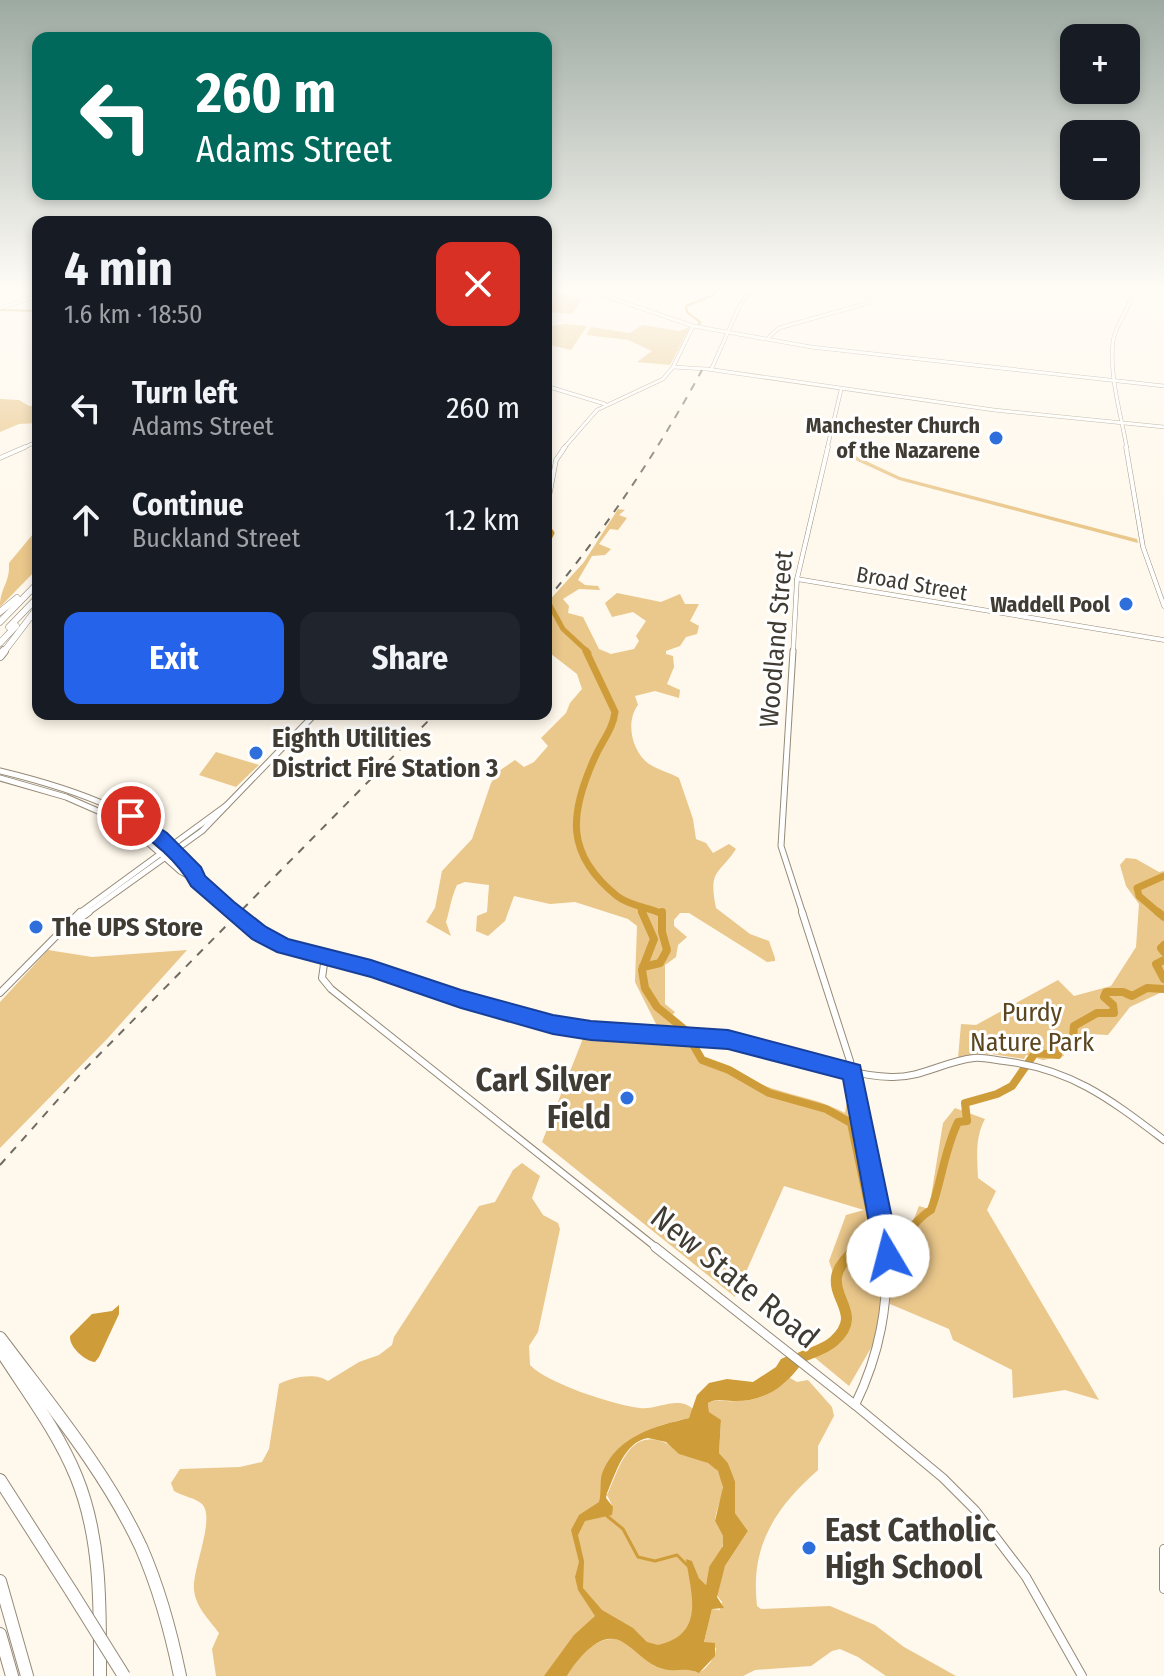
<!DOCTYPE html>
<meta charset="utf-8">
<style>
body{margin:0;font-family:"Fira Sans Condensed",sans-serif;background:#20242c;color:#f1f3f6;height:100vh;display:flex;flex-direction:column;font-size:30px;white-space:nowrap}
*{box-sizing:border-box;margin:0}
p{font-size:26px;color:#9ea1a6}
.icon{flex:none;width:44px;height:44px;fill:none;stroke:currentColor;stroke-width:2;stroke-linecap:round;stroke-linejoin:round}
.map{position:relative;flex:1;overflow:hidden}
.drawer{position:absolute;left:32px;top:216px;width:520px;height:504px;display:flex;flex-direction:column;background:#171b24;border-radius:16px;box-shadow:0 4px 12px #0003}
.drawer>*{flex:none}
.top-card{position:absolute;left:32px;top:32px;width:520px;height:168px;border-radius:16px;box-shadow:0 4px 12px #0003;background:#00695c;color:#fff;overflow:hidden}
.controls{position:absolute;left:1060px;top:24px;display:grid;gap:16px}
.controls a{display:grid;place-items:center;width:80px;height:80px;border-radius:16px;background:#171b24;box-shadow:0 4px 12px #0003;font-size:40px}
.pin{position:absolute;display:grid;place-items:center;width:68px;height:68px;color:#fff;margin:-34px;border:4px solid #fff;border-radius:50%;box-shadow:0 2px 8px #0007}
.me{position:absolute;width:88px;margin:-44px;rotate:352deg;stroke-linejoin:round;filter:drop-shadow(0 0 6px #0008)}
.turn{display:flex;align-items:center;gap:28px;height:168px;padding:0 32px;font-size:36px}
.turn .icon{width:104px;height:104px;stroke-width:2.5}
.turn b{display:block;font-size:56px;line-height:68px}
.round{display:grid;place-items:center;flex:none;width:84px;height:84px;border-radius:16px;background:#20242c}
.head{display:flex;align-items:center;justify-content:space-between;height:136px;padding:0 32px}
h1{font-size:48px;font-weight:700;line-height:60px}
.action{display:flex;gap:16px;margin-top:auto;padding:16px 32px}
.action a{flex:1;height:92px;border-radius:16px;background:#2563eb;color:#fff;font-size:32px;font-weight:700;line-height:92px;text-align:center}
.action a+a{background:#20242c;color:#f1f3f6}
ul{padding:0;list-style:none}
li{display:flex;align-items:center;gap:24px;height:112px;padding:0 32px}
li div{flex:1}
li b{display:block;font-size:30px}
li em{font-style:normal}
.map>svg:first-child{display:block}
</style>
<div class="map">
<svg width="1164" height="1676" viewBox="0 0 1164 1676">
<rect width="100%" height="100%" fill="#fff8ec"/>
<g fill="#eac78b">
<polygon points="546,288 563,288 555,292 581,300 572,314 546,312"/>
<polygon points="565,324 587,326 571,350 546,344 546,327"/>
<polygon points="642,325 679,331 690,327 670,365 637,362 652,351 628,340 586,335 591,327 630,333"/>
<polygon points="0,399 19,400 29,406 38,405 36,421 38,423 19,424 0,432"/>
<polygon points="853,455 900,477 1137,539 1138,543 899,480 851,458"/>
<path d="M618 509 625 510 619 515 627 518 618 530 610 529 599 544 611 549 605 555 592 556 578 580 585 585 598 586 600 590 579 589 563 599 569 606 568 613 583 617 599 649 611 654 634 649 639 641 636 636 646 621 633 612 612 617 605 603 617 593 661 602 680 594 685 604H699L690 621 699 626 697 634 686 637 680 646 666 651V654L673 656 674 667 667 684 680 690 679 698 655 691 635 696 638 705C625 722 632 752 649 764 658 770 671 773 679 778L693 819 696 839 706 843 713 853 729 844 736 849C719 875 708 869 716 908L750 934 769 941 775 958V961L767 962 689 913H680L674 920V926L687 937 678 945 676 957 665 965V1004L675 1012 670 1018 685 1031 659 1030 635 982 637 926 628 919 575 902 550 904 514 896 505 921 488 936 476 931 477 916 487 912 489 885 465 882 457 885C451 898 450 909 446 922L451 936 426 922 435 908 442 871 472 839 491 783 499 771 515 760 524 767 534 762 548 746 541 738 566 713 570 703 582 689 577 674 546 650V604L584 562Z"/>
<path d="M38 528V568L0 607C0 587 10 584 9 563Z"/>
<polygon points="216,752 259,765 236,787 199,775"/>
<polygon points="1126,858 1136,859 1159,872 1164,871 1164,991 1130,1007 1108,1035 1089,1034 1059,1044 1064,1056 1043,1060 1026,1055 1024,1059 991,1054 958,1058 961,1024 976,1025 1058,980 1074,996 1111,986 1136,947 1139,904 1126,886 1120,865"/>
<polygon points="48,950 92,957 187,950 107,1039 0,1148 0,1002"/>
<path d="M584 1036 681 1042 691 1045 706 1061C736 1062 742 1078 768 1087 797 1097 816 1098 845 1113L849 1091 883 1241 882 1301 875 1341 849 1386 808 1352C867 1337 842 1301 829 1261L846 1215 864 1210 784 1186 735 1297 542 1142Z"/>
<path d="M955 1108 985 1119C975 1137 977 1157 978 1178L996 1191 987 1210 1099 1400 1065 1390 1013 1398 1012 1370 953 1340 949 1329 890 1304 888 1232 907 1236 919 1206 929 1209 943 1123Z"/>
<path d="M522 1163 540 1176 532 1198 543 1215 558 1223 560 1229 538 1332 529 1346 530 1365C547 1383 613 1405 640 1408 658 1410 678 1395 693 1409L689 1418C625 1432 628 1443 603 1499L612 1505 607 1495C619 1469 629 1426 666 1443 674 1447 678 1455 687 1456 700 1459 716 1463 722 1478 726 1491 716 1507 715 1521L723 1536V1544L721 1554 709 1567 706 1585 699 1578 692 1561 702 1615 688 1661 613 1629 557 1676H216L212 1649 219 1633C209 1619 196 1608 194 1590 192 1569 216 1518 202 1504 196 1498 182 1496 174 1491L171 1483 180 1469 240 1467 262 1462 269 1449 279 1384C292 1377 316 1372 328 1381L359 1362 379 1355 392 1345 394 1337 479 1206 495 1202 513 1170Z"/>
<path d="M790 1378 797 1382 808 1380 832 1407 834 1416 818 1446V1470C775 1508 750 1546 757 1606L761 1609 830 1606 875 1625 904 1647 956 1676H886L858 1657 840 1649 832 1651 811 1666 755 1670 743 1676H567C576 1660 594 1637 615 1639 631 1641 644 1661 657 1667 669 1672 678 1666 688 1668 694 1669 693 1673 699 1672 707 1670 716 1655 716 1648L704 1642 712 1609 720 1610 722 1602 716 1594 725 1566 748 1531 735 1513V1481L728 1463 719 1453 721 1421 709 1412 708 1403C718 1398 725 1402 735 1401 760 1401 772 1393 790 1378Z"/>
</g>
<g fill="#ce9c39" fill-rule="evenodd">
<path d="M119 1305V1314L99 1357 95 1362C85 1361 69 1347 70 1336L92 1314 112 1311Z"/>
<path d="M790 1355 802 1363C785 1387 764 1402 733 1401 723 1401 718 1398 708 1403L709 1412 721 1420 719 1453 728 1463 735 1481V1513L748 1531 725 1566 717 1597 724 1608 712 1609 704 1642 715 1643V1656L699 1673C681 1666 674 1674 657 1667 644 1661 634 1648 621 1641 599 1630 576 1661 567 1676H544L574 1635 595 1616 578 1590 575 1577 579 1562 571 1530 579 1515 599 1502C602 1492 599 1479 603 1471 618 1436 655 1426 689 1418L697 1395 709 1383 727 1379 753 1382 776 1367 781 1359ZM648 1438 666 1442 679 1454 708 1463 718 1471 723 1487 715 1521 723 1536V1546L709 1567 706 1585 699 1578 692 1561 686 1559C691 1594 706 1634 658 1645L647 1642 633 1628 602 1610 583 1588 584 1561 578 1535 585 1521 612 1515 613 1507 606 1498 607 1493C616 1473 624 1442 648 1438Z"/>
</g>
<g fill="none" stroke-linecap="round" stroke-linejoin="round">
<g stroke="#ce9c39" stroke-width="2">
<polyline points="0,310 38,311"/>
<polyline points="698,326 700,322 687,312 686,306 711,296 720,288"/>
</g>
<polyline stroke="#ce9c39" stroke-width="3" points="607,1516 623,1529 638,1557 655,1561 677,1555 688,1566"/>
<g stroke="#ce9c39" stroke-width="5">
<polyline points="546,525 552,533 546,545"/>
<polyline points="546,598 563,629 589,653"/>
</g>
<g stroke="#ce9c39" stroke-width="7">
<path d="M586 651 615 712C613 729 602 741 595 757 569 814 565 854 617 896 631 907 650 907 662 914"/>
<polyline points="641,909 643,914"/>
<polyline points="1160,914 1139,896 1137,888 1164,876"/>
</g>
<g stroke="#ce9c39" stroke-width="8">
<polyline points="642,912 654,939 642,970 645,988 657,1007 684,1029 702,1060 729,1070 769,1093 826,1109 851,1123 871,1218 871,1234 857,1249"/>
<polyline points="1158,912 1164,917"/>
<polyline points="1164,945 1161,948 1164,952"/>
<polyline points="1164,960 1156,964 1164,979"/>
<polyline points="643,967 660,963 667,950 662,932 662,912"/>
<path d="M892 1241C910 1235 915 1219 931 1210 942 1180 944 1151 958 1122L967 1121 965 1103 997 1094 1012 1086 1035 1053 1058 1055 1056 1047 1073 1037 1074 1026 1097 1013H1114L1113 1005 1104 997 1106 992H1123L1132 996 1147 988 1164 989"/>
<polyline points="865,1244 883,1242"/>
</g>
<path stroke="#ce9c39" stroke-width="11" d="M794 1361C807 1353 823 1351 834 1341 873 1306 803 1290 859 1247"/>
<defs>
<g id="secondary-far4">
<polyline points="693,326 811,347 1164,386"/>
<polyline points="769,337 779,328 868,303 881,288"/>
<polyline points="711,370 740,305 752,288"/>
<polyline points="546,386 605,404"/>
<polyline points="21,449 38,441"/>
<polyline points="563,449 597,410 663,379 673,367"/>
<polyline points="827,449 841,390"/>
<path d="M1127 449C1121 414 1109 377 1113 341 1116 322 1132 309 1132 288"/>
</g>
<g id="secondary-far3">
<polyline points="1126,447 1143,547 1164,606"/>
<polyline points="0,458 25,447"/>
<polyline points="546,513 556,460 565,447"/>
<polyline points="797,579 1164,640"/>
<polyline points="793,653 797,579 828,447"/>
</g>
<g id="secondary-far2">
<polyline points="793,651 781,846 803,914"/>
<path d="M0 771C62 786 168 816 197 880"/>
<polyline points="0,778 66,797 114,818 137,833 180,871 198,881 236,914"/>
<polyline points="78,914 227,805 315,714"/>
<polyline points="86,914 202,831 227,805"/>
</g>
<g id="secondary-far1">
<path d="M233 912C279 952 317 952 372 968 432 986 490 1011 551 1024 609 1037 668 1031 726 1039 782 1046 834 1075 891 1077 921 1078 945 1061 974 1058 983 1057 994 1060 1004 1061 1072 1069 1111 1100 1164 1140"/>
<polyline points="802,912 850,1061 885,1229 886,1249"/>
<polyline points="64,930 89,912"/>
<polyline points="325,957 322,978 331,989 658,1249"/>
<polyline points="0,993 80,912"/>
</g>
<g id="secondary">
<polyline points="655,1247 855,1405 943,1478 975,1510 1026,1577 1082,1676"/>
<path d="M855 1405C880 1354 889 1304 886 1247"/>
<polyline points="1164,1549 1164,1589"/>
</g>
<g id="primary">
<polyline points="582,288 693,326 673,367 707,369 994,410 1164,427"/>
<polyline points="0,308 38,296"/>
</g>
<g id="highway-far2">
<polyline points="0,612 17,598"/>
<polyline points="0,622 38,583"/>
<polyline points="9,627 38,597"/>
<polyline points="0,643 16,626"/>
<polyline points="3,653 38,607"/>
</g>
<polyline id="highway-far1" points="0,656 4,651"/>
<g id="highway">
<path d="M0 1338C50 1405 105 1470 141 1547 159 1588 171 1632 180 1676"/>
<path d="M0 1349C26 1390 57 1430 76 1476 102 1539 100 1609 100 1676"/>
<polyline points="0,1480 71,1591"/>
<polyline points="0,1581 27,1676"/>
<polyline points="0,1634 12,1676"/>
</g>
</defs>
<use href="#secondary-far4" stroke="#958a78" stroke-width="4"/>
<use href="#secondary-far3" stroke="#958a78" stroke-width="5"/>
<use href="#secondary-far2" stroke="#958a78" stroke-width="7"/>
<use href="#secondary-far1" stroke="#958a78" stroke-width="8"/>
<use href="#secondary" stroke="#958a78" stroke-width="10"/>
<use href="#primary" stroke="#958a78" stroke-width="4"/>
<use href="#highway-far2" stroke="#958a78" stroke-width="7"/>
<use href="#highway-far1" stroke="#958a78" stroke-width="10"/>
<use href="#highway" stroke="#958a78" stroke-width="14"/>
<use href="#secondary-far4" stroke="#fff" stroke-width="3"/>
<use href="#secondary-far3" stroke="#fff" stroke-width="4"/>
<use href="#secondary-far2" stroke="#fff" stroke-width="5"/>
<use href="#secondary-far1" stroke="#fff" stroke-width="6"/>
<use href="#secondary" stroke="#fff" stroke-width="8"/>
<use href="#primary" stroke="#fff" stroke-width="3"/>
<use href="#highway-far2" stroke="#fff" stroke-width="6"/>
<use href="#highway-far1" stroke="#fff" stroke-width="8"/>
<use href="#highway" stroke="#fff" stroke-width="12"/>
<g stroke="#706b62" stroke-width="2" stroke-dasharray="8 8" stroke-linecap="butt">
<path d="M546 601C605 530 658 451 702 370"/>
<polyline points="0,1165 86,1068 435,714"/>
</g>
<defs>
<polyline id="highway-bridge" points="71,1591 124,1676"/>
</defs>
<use href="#highway-bridge" stroke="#958a78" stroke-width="14" stroke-linecap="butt"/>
<use href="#highway-bridge" stroke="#fff" stroke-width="12"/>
</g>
<linearGradient id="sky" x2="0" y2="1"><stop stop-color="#9daaa2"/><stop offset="0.55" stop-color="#fffcf6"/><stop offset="1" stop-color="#fffcf6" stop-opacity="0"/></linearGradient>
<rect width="1164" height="523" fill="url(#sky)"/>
<path fill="#2563eb" stroke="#184099" stroke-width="2" d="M131 809 167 833 201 867 205 876 234 902 266 927 288 939 371 960 461 990 553 1015 591 1021 728 1030 860 1065 900 1256 896 1264 888 1268 879 1264 875 1256 843 1079 728 1049 591 1040 553 1034 461 1008 371 977 277 952 252 939 191 886C177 859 149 839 125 821L122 816 125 811Z"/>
<g fill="#2f6fdc" stroke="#fff" stroke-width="3">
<circle cx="996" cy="438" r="8"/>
<circle cx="1126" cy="604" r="8"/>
<circle cx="256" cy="753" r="8"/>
<circle cx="36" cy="927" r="8"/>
<circle cx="627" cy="1098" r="8"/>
<circle cx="809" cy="1548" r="8"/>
</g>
<g text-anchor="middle" stroke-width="6" stroke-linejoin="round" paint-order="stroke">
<g font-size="22" font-weight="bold" fill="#403b33" stroke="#fff" text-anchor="end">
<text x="980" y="433">Manchester Church<tspan x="980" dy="25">of the Nazarene</tspan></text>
<text x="1110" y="612">Waddell Pool</text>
</g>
<g font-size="22" fill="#403b33" stroke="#fff">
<text transform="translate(912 583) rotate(10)" y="8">Broad Street</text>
</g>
<g font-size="26" fill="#403b33" stroke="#fff">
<text transform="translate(776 639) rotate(-85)" y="9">Woodland Street</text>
</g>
<g font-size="26" font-weight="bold" fill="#403b33" stroke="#fff" text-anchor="start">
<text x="272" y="747">Eighth Utilities<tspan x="272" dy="30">District Fire Station 3</tspan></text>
<text x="52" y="936">The UPS Store</text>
</g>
<g font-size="26" fill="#5b461e" stroke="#fff">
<text x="1032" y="1021">Purdy<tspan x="1032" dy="30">Nature Park</tspan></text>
</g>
<g font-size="32" font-weight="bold" fill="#403b33" stroke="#fff" text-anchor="end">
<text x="611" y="1091">Carl Silver<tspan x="611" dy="37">Field</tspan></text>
<text x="825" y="1541" text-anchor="start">East Catholic<tspan x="825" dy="37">High School</tspan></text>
</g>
<g font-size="32" fill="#403b33" stroke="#fff">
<text transform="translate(735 1277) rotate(39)" y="11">New State Road</text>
</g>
</g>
</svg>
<div class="controls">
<a>+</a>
<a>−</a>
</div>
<div class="pin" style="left:131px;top:816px;background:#d93025"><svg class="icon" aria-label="arrive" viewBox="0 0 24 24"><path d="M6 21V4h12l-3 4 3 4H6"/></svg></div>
<svg class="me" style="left:888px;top:1256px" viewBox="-20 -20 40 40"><circle r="19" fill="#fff"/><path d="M0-13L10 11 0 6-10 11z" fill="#2563eb"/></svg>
<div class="top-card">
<div class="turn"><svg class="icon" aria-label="left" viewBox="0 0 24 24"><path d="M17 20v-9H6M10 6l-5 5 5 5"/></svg><div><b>260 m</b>Adams Street</div></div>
</div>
<section class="drawer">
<div class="head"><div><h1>4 min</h1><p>1.6 km · 18:50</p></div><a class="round" style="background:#d93025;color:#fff"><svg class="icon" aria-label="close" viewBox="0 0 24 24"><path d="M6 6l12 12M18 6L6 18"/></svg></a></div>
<ul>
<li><svg class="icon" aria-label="left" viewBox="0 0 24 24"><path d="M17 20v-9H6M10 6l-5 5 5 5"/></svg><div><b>Turn left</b><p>Adams Street</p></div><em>260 m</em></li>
<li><svg class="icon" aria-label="ahead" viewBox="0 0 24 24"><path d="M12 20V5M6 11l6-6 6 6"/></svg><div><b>Continue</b><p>Buckland Street</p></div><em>1.2 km</em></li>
</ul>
<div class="action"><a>Exit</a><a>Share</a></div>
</section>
</div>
